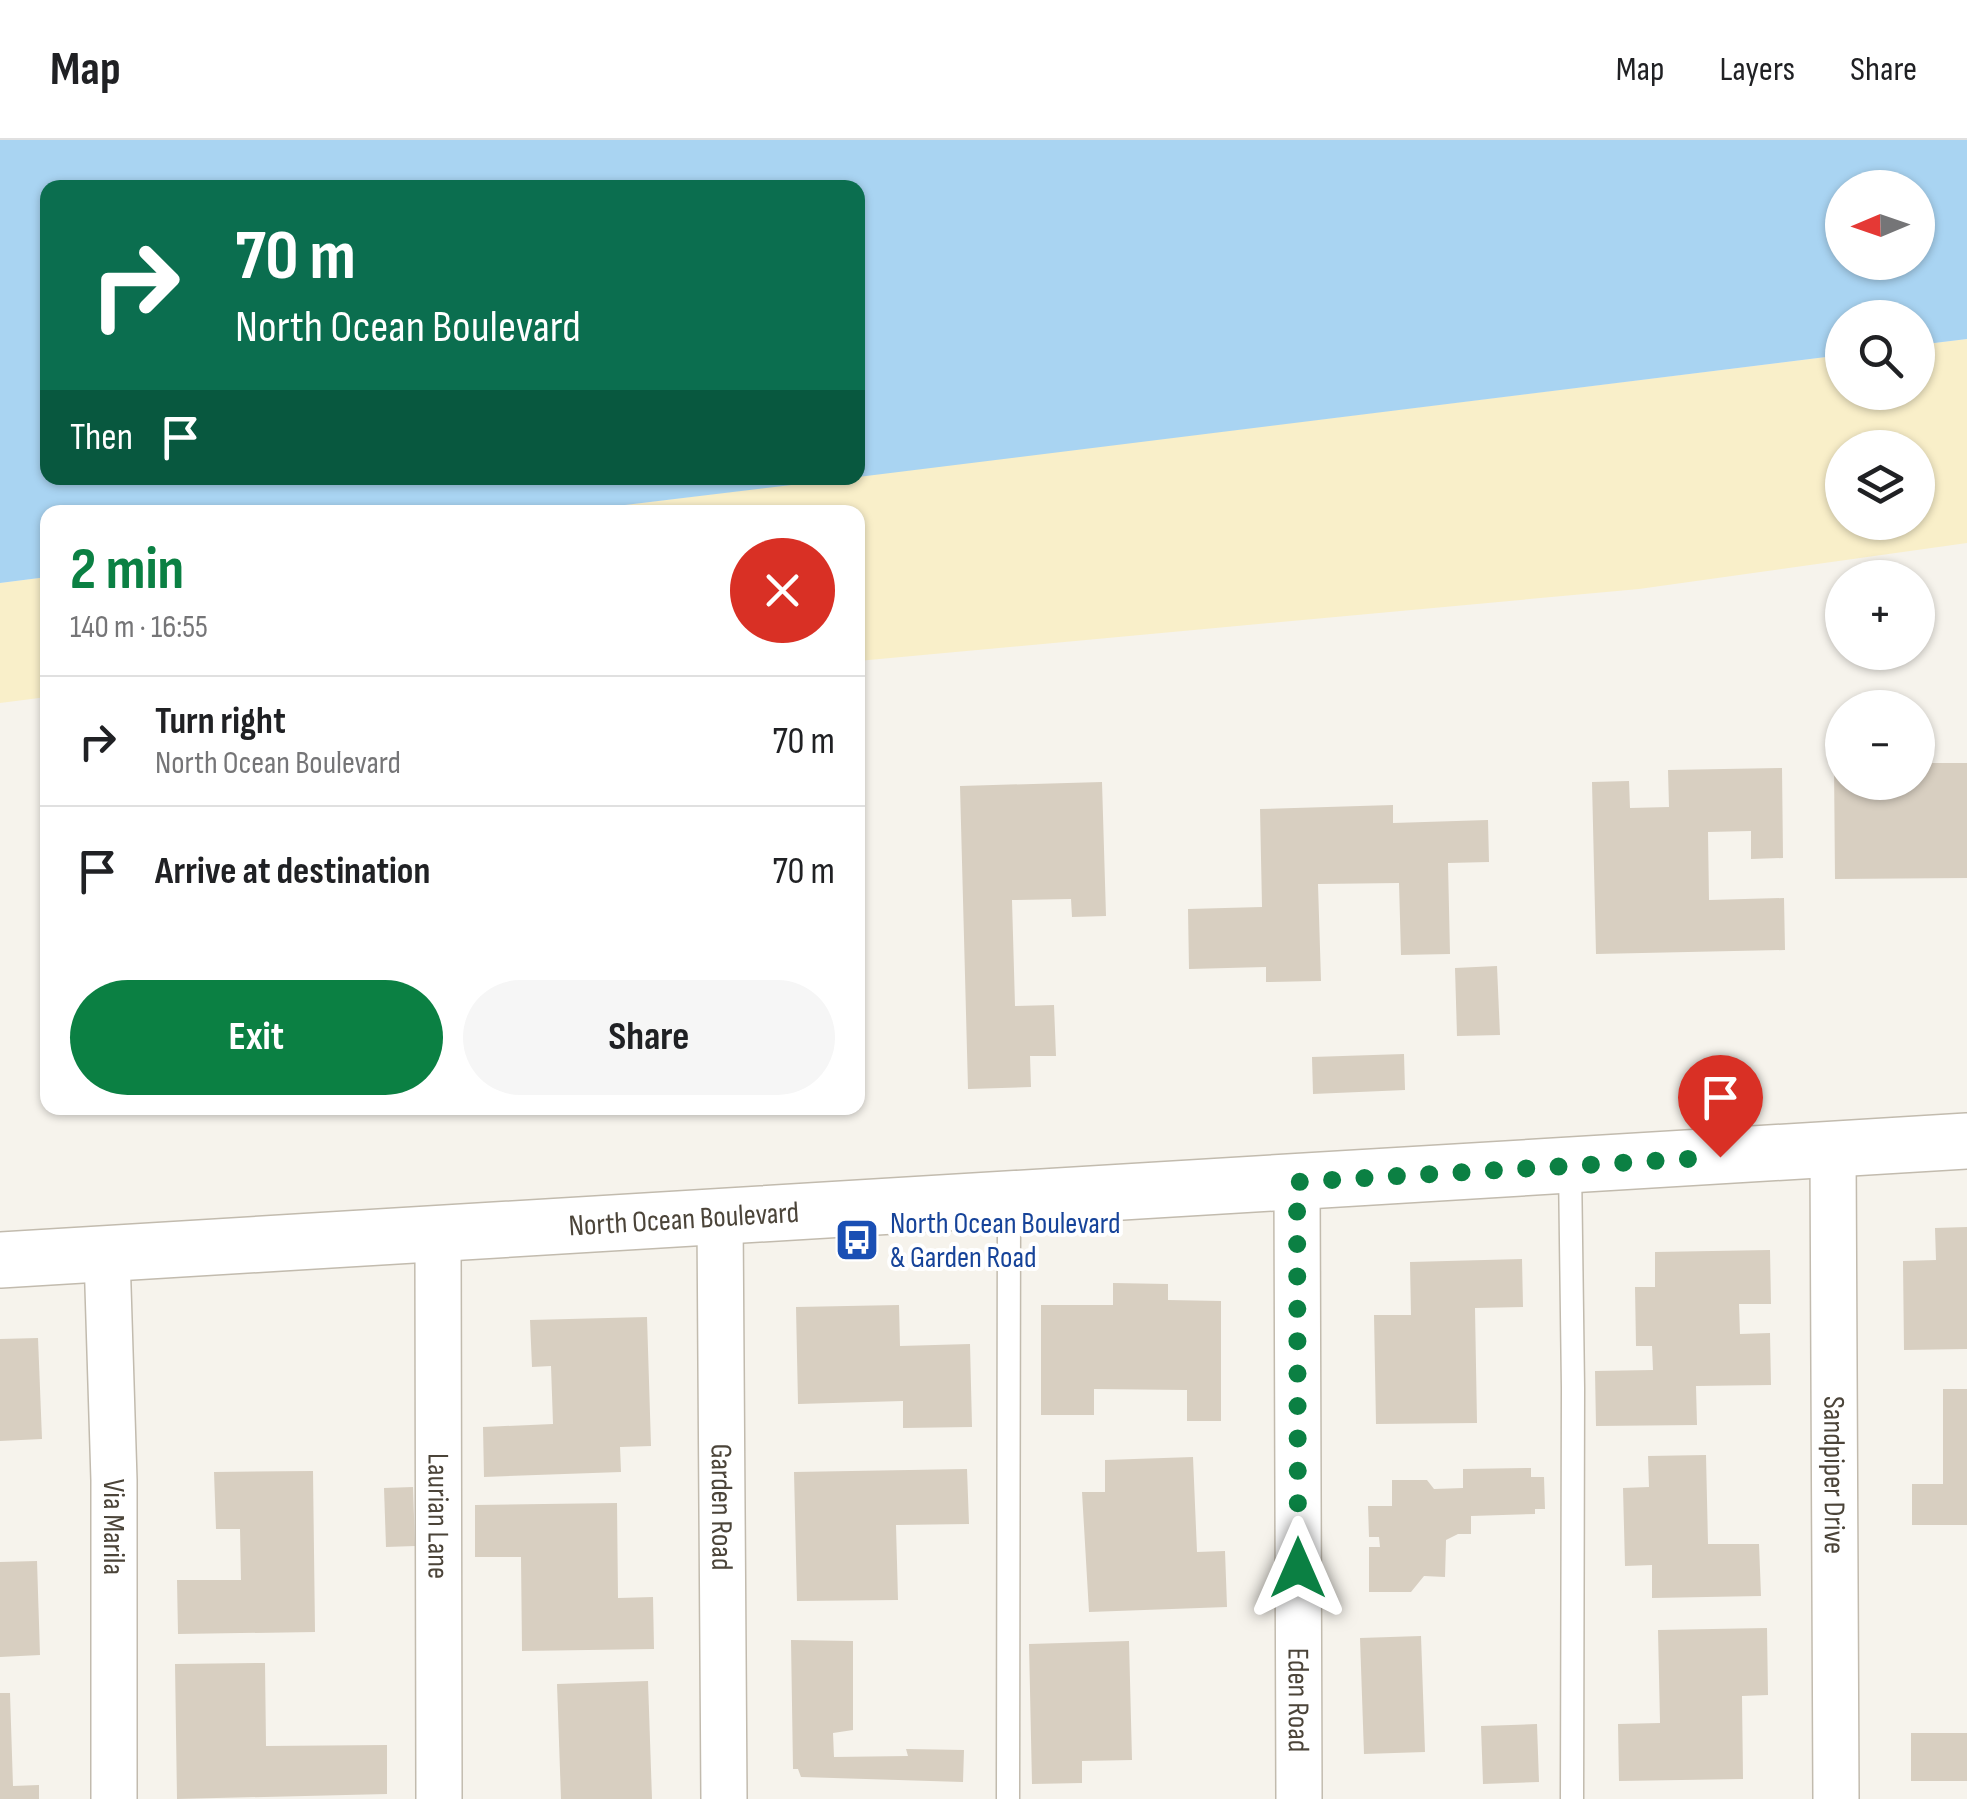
<!DOCTYPE html>
<meta charset="utf-8">
<style>
body{margin:0;font-family:"Sofia Sans Condensed",sans-serif;background:#f6f6f6;color:#202124;height:100vh;display:flex;flex-direction:column;font-size:38px;white-space:nowrap}
*{box-sizing:border-box;margin:0}
p{font-size:32px;color:#757577}
.icon{flex:none;width:55px;height:55px;fill:none;stroke:currentColor;stroke-width:2;stroke-linecap:round;stroke-linejoin:round}
.map{position:relative;flex:1;overflow:hidden}
.side{position:absolute;left:40px;top:365px;width:825px;height:610px;display:flex;flex-direction:column;background:#fff;border-radius:20px;box-shadow:0 2px 8px #0004}
.side>*{flex:none}
.guide{position:absolute;left:40px;top:40px;width:825px;height:305px;border-radius:20px;box-shadow:0 2px 8px #0004;background:#0b6e4f;color:#fff;overflow:hidden}
.needle{width:65px;rotate:268deg}
.fabs{position:absolute;left:1825px;top:30px;display:grid;gap:20px}
.fabs a{display:grid;place-items:center;width:110px;height:110px;border-radius:50%;background:#fff;box-shadow:0 2px 8px #0004;font-size:50px}
.pin{position:absolute;display:grid;place-items:center;width:85px;height:85px;color:#fff;margin:-102px -42px;border-radius:50% 50% 50% 0;rotate:-45deg;box-shadow:0 0 10px #0007}
.pin .icon{rotate:45deg}
.me{position:absolute;width:110px;margin:-55px;rotate:0deg;stroke-linejoin:round;filter:drop-shadow(0 0 8px #0008)}
.turn{display:flex;align-items:center;gap:35px;height:210px;padding:0 30px;font-size:45px}
.turn .icon{width:130px;height:130px;stroke-width:2.5}
.turn b{display:block;font-size:70px;line-height:85px}
.then{display:flex;align-items:center;height:95px;padding:0 30px;background:#0003;gap:20px;font-size:38px}
.round{display:grid;place-items:center;flex:none;width:105px;height:105px;border-radius:52px;background:#f6f6f6}
.overview{display:flex;align-items:center;justify-content:space-between;height:170px;padding:0 30px}
h1{font-size:60px;font-weight:700;line-height:75px;color:#0b8043}
.cta{display:flex;gap:20px;margin-top:auto;padding:20px 30px}
.cta a{flex:1;height:115px;border-radius:60px;background:#0b8043;color:#fff;font-size:40px;font-weight:700;line-height:115px;text-align:center}
.cta a+a{background:#f6f6f6;color:#202124}
ul{padding:0;list-style:none}
li{display:flex;align-items:center;gap:30px;height:130px;padding:0 30px;border-top:2px solid #e0e0e0}
li div{flex:1}
li b{display:block;font-size:38px}
li em{font-style:normal}
header{display:flex;align-items:center;gap:60px;box-sizing:border-box;height:140px;padding:0 50px;background:#fff;border-bottom:2px solid #e0e0e0}
header strong{font-size:48px}
nav{display:flex;gap:55px;margin-inline-start:auto;font-size:35px}
.map>svg:first-child{display:block}
</style>
<header>
<strong>Map</strong>
<nav><a>Map</a><a>Layers</a><a>Share</a></nav>
</header>
<div class="map">
<svg width="1967" height="1659" viewBox="0 0 1967 1659">
<rect width="100%" height="100%" fill="#f6f3ec"/>
<g fill="#f9efc9" fill-rule="evenodd">
<path d="M1967 199V403L1639 449 858 521V372H567L1842 215V252H1918V205ZM1842 308H1918V382H1842Z"/>
<polygon points="47,437 47,557 0,563 0,443"/>
</g>
<path fill="#a9d4f2" fill-rule="evenodd" d="M0 0H1967V199L1918 205V178H1842V215L858 337V48H48V338H850L567 372H48L47 437 0 443ZM1842 48H1918V122H1842Z"/>
<g fill="#d8cfc1">
<polygon points="1918,623 1967,623 1967,738 1835,739 1834,624 1842,624 1842,642 1918,642"/>
<polygon points="1782,628 1783,718 1751,719 1751,691 1708,692 1709,760 1784,758 1785,810 1596,814 1592,642 1629,641 1630,668 1669,667 1668,630"/>
<polygon points="1102,642 1106,776 1072,777 1071,759 1012,760 1015,866 1054,865 1056,916 1030,916 1031,947 968,949 960,646"/>
<polygon points="1393,665 1393,683 1488,680 1489,722 1448,723 1450,814 1401,815 1399,743 1318,744 1321,841 1266,842 1266,827 1189,829 1188,769 1262,767 1260,669"/>
<polygon points="1497,826 1500,895 1457,896 1455,828"/>
<polygon points="1404,914 1405,950 1313,954 1312,917"/>
<polygon points="1967,1087 1967,1209 1904,1210 1903,1121 1936,1120 1935,1088"/>
<polygon points="1770,1110 1771,1164 1739,1164 1740,1194 1770,1193 1771,1245 1696,1246 1697,1285 1596,1286 1595,1231 1653,1230 1652,1206 1636,1206 1635,1147 1655,1147 1655,1112"/>
<polygon points="1522,1119 1523,1167 1475,1168 1477,1283 1376,1284 1374,1175 1411,1175 1410,1122"/>
<polygon points="1113,1143 1168,1144 1168,1160 1221,1161 1221,1281 1187,1281 1187,1250 1094,1249 1094,1275 1041,1275 1041,1165 1113,1165"/>
<polygon points="899,1165 900,1206 970,1204 972,1287 903,1288 903,1261 798,1264 796,1167"/>
<polygon points="647,1177 651,1306 620,1307 621,1332 484,1337 483,1287 553,1284 551,1226 532,1227 530,1180"/>
<polygon points="38,1198 42,1299 0,1301 0,1199"/>
<polygon points="1943,1249 1967,1249 1967,1385 1912,1385 1912,1344 1943,1344"/>
<polygon points="1706,1315 1708,1404 1759,1404 1761,1456 1652,1458 1652,1425 1625,1426 1623,1348 1649,1347 1648,1316"/>
<polygon points="1193,1317 1197,1412 1225,1411 1227,1467 1089,1472 1082,1352 1105,1352 1105,1320"/>
<polygon points="1531,1328 1531,1337 1544,1337 1545,1369 1535,1369 1535,1374 1471,1376 1471,1394 1458,1394 1446,1400 1445,1437 1424,1436 1411,1452 1369,1452 1369,1407 1380,1407 1379,1397 1369,1397 1368,1366 1392,1366 1392,1340 1427,1340 1434,1349 1463,1348 1463,1329"/>
<polygon points="967,1329 969,1384 896,1385 898,1460 797,1461 794,1332"/>
<polygon points="313,1331 315,1492 178,1494 177,1440 241,1440 240,1389 216,1389 214,1332"/>
<polygon points="413,1347 415,1406 386,1407 384,1348"/>
<polygon points="617,1363 618,1458 653,1457 654,1509 522,1511 521,1417 475,1417 475,1365"/>
<polygon points="37,1421 40,1515 0,1517 0,1422"/>
<polygon points="1767,1488 1768,1555 1742,1556 1743,1639 1619,1641 1618,1584 1660,1583 1658,1490"/>
<polygon points="1421,1496 1425,1612 1364,1614 1360,1498"/>
<polygon points="791,1500 853,1501 853,1590 833,1593 834,1617 908,1616 906,1609 964,1610 963,1642 801,1637 798,1629 793,1629"/>
<polygon points="1129,1501 1132,1620 1082,1621 1082,1643 1032,1644 1029,1504"/>
<polygon points="265,1523 266,1606 387,1605 387,1654 177,1659 175,1524"/>
<polygon points="648,1541 652,1659 561,1659 557,1544"/>
<polygon points="0,1553 10,1553 13,1646 39,1645 39,1659 0,1659"/>
<polygon points="1537,1584 1539,1642 1483,1644 1481,1586"/>
<rect x="1911" y="1593" width="56" height="48"/>
</g>
<g fill="none" stroke-linecap="round" stroke-linejoin="round">
<defs>
<g id="service">
<polyline points="1570,1026 1573,1248 1572,1659"/>
<polyline points="1008,1659 1009,1060"/>
</g>
<g id="minor">
<path id="s1" d="M1833 1010 1836 1659"/>
<path id="s2" d="M1297 1042 1299 1659"/>
<path id="s3" d="M720 1077 724 1659"/>
<path id="s4" d="M438 1094 439 1659"/>
<path id="s5" d="M107 1115 114 1340V1659"/>
</g>
<g id="tertiary">
<path id="s6" d="M0 1120 1967 1001"/>
</g>
</defs>
<use href="#service" stroke="#c2bbae" stroke-width="25"/>
<use href="#minor" stroke="#c2bbae" stroke-width="48"/>
<use href="#tertiary" stroke="#c2bbae" stroke-width="58"/>
<use href="#service" stroke="#fff" stroke-width="22"/>
<use href="#minor" stroke="#fff" stroke-width="45"/>
<use href="#tertiary" stroke="#fff" stroke-width="55"/>
</g>
<g fill="none" stroke-linecap="round" stroke-linejoin="round">
<polyline stroke="#0b8043" stroke-width="18" stroke-dasharray="0 32.4" points="1298,1428 1297,1042 1720,1017"/>
</g>
<defs>
<symbol id="bus-square" viewBox="-11 -11 22 22"><rect x="-9" y="-9" width="18" height="18" rx="4" fill="#1a4fb4" stroke="#fff"/><path d="M-5-6H5V4H4V6H2V4H-2V6H-4V4H-5ZM-3.5-4V0h7V-4ZM-3.5 1.2v1.5H-2V1.2ZM2 1.2v1.5H3.5V1.2Z" fill="#fff"/></symbol>
</defs>
<g fill-rule="evenodd">
<use href="#bus-square" x="832" y="1075" width="50" height="50"/>
</g>
<g text-anchor="middle" stroke-width="8" stroke-linejoin="round" paint-order="stroke">
<g font-size="30" fill="#4b4439" stroke="#fff">
<text dy="10" stroke="none"><textPath href="#s6" startOffset="685">North Ocean Boulevard</textPath></text>
<text dy="10" stroke="none"><textPath href="#s1" startOffset="325">Sandpiper Drive</textPath></text>
<text dy="10" stroke="none"><textPath href="#s3" startOffset="290">Garden Road</textPath></text>
<text dy="10" stroke="none"><textPath href="#s4" startOffset="282">Laurian Lane</textPath></text>
<text dy="10" stroke="none"><textPath href="#s5" startOffset="272">Via Marila</textPath></text>
<text dy="10" stroke="none"><textPath href="#s2" startOffset="518">Eden Road</textPath></text>
</g>
<g font-size="30" fill="#164399" stroke="#fff" text-anchor="start">
<text x="890" y="1093">North Ocean Boulevard<tspan x="890" dy="34">&amp; Garden Road</tspan></text>
</g>
</g>
</svg>
<div class="fabs">
<a><svg class="needle" viewBox="-14 -14 28 28"><path d="M0-13l5 13h-10z" fill="#e53935"/><path d="M0 13l5-13h-10z" fill="#757577"/></svg></a>
<a><svg class="icon" aria-label="search" viewBox="0 0 24 24"><circle cx="10" cy="10" r="6"/><path d="M15 15l6 6"/></svg></a>
<a><svg class="icon" aria-label="layers" viewBox="0 0 24 24"><path d="M12 4l9 5-9 5-9-5zM3 14l9 5 9-5"/></svg></a>
<a>+</a>
<a>−</a>
</div>
<div class="pin" style="left:1720px;top:1017px;background:#d93025"><svg class="icon" aria-label="arrive" viewBox="0 0 24 24"><path d="M6 21V4h12l-3 4 3 4H6"/></svg></div>
<svg class="me" style="left:1298px;top:1428px" viewBox="-20 -20 40 40"><path d="M0-17L14 15 0 8-14 15z" fill="#0b8043" stroke="#fff" stroke-width="4"/></svg>
<div class="guide">
<div class="turn"><svg class="icon" aria-label="right" viewBox="0 0 24 24"><path d="M7 20v-9h11M14 6l5 5-5 5"/></svg><div><b>70 m</b>North Ocean Boulevard</div></div>
<div class="then">Then<svg class="icon" aria-label="arrive" viewBox="0 0 24 24"><path d="M6 21V4h12l-3 4 3 4H6"/></svg></div>
</div>
<section class="side">
<div class="overview"><div><h1>2 min</h1><p>140 m · 16:55</p></div><a class="round" style="background:#d93025;color:#fff"><svg class="icon" aria-label="close" viewBox="0 0 24 24"><path d="M6 6l12 12M18 6L6 18"/></svg></a></div>
<ul>
<li><svg class="icon" aria-label="right" viewBox="0 0 24 24"><path d="M7 20v-9h11M14 6l5 5-5 5"/></svg><div><b>Turn right</b><p>North Ocean Boulevard</p></div><em>70 m</em></li>
<li><svg class="icon" aria-label="arrive" viewBox="0 0 24 24"><path d="M6 21V4h12l-3 4 3 4H6"/></svg><div><b>Arrive at destination</b></div><em>70 m</em></li>
</ul>
<div class="cta"><a>Exit</a><a>Share</a></div>
</section>
</div>
